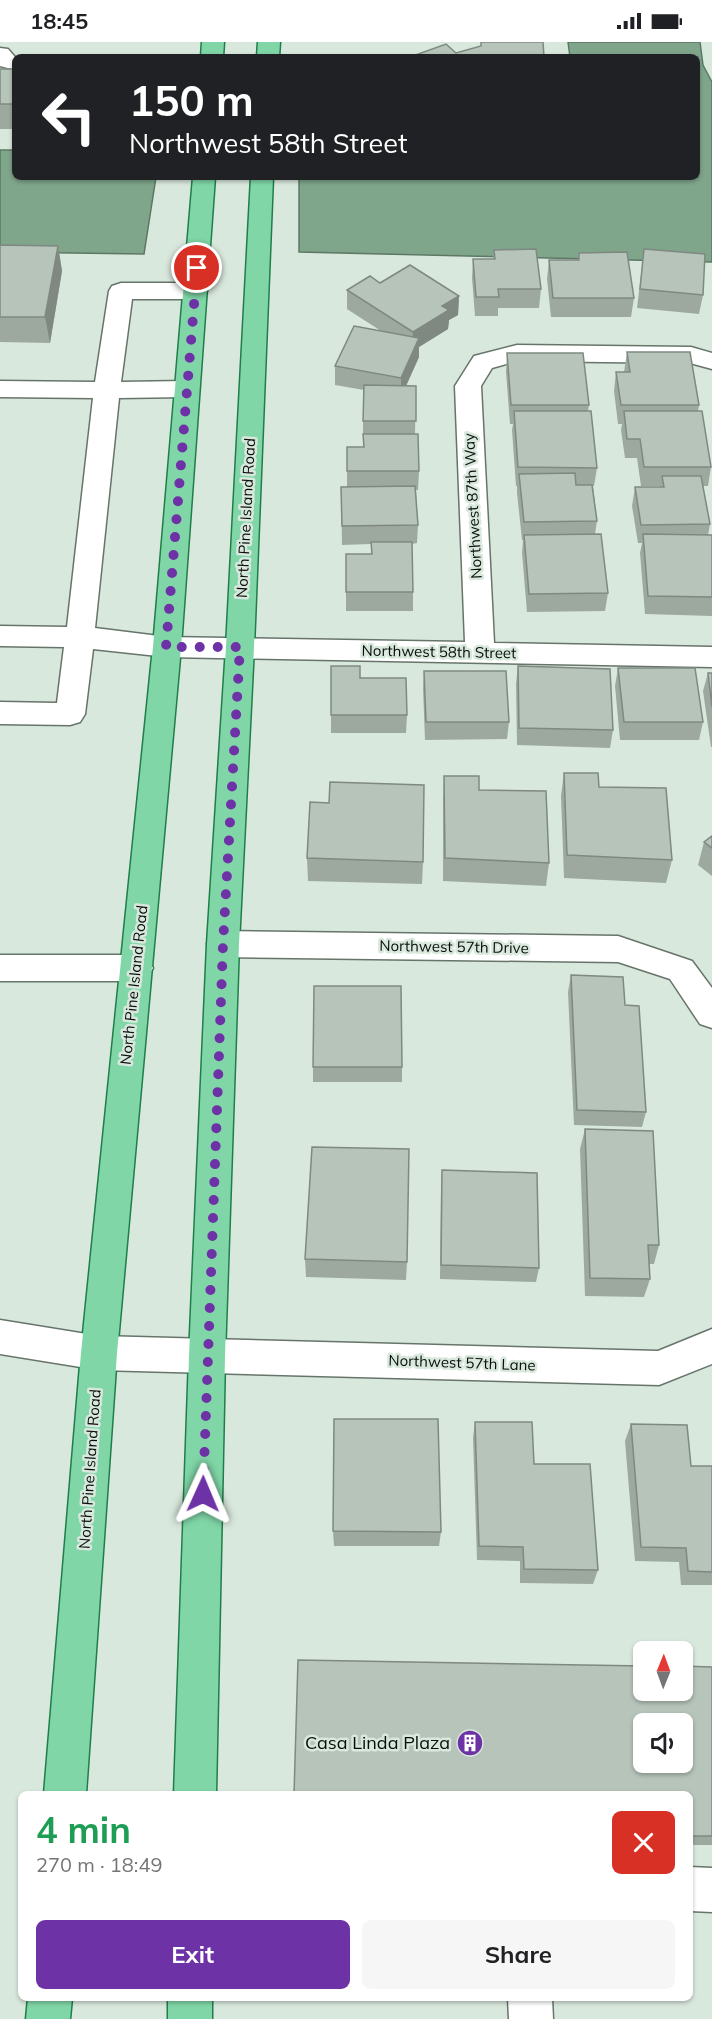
<!DOCTYPE html>
<meta charset="utf-8">
<style>
body{margin:0;font-family:Mulish,sans-serif;background:#f6f6f6;color:#202124;height:100vh;display:flex;flex-direction:column;font-size:22px;white-space:nowrap}
*{box-sizing:border-box;margin:0}
p{font-size:20px;color:#757577}
.icon{flex:none;width:33px;height:33px;fill:none;stroke:currentColor;stroke-width:2;stroke-linecap:round;stroke-linejoin:round}
.map{position:relative;flex:1;overflow:hidden}
.side{position:absolute;left:18px;top:1749px;width:675px;height:210px;display:flex;flex-direction:column;background:#fff;border-radius:9px;box-shadow:0 2px 4px #0004}
.side>*{flex:none}
.hud{position:absolute;left:12px;top:12px;width:688px;height:126px;border-radius:9px;box-shadow:0 2px 4px #0004;background:#202124;color:#fff;overflow:hidden}
.needle{width:39px;rotate:1deg}
.buttons{position:absolute;left:633px;top:1599px;display:grid;gap:12px}
.buttons a{display:grid;place-items:center;width:60px;height:60px;border-radius:9px;background:#fff;box-shadow:0 2px 4px #0004;font-size:30px}
.pin{position:absolute;display:grid;place-items:center;width:51px;height:51px;color:#fff;margin:-26px;border:3px solid #fff;border-radius:50%;box-shadow:0 2px 6px #0007}
.me{position:absolute;width:66px;margin:-33px;rotate:1deg;stroke-linejoin:round;filter:drop-shadow(0 0 4px #0008)}
.turn{display:flex;align-items:center;gap:21px;height:126px;padding:0 18px;font-size:27px}
.turn .icon{width:78px;height:78px;stroke-width:2.5}
.turn b{display:block;font-size:42px;line-height:51px}
.round{display:grid;place-items:center;flex:none;width:63px;height:63px;border-radius:9px;background:#f6f6f6}
.overview{display:flex;align-items:center;justify-content:space-between;height:102px;padding:0 18px}
h1{font-size:36px;font-weight:700;line-height:45px;color:#1e9e55}
.button{display:flex;gap:12px;margin-top:auto;padding:12px 18px}
.button a{flex:1;height:69px;border-radius:9px;background:#6e32a7;color:#fff;font-size:24px;font-weight:700;line-height:69px;text-align:center}
.button a+a{background:#f6f6f6;color:#202124}
.status{display:flex;justify-content:space-between;align-items:center;height:42px;padding:0 30px;background:#fff;direction:ltr}
.status svg{height:16px;fill:currentColor}
.map>svg:first-child{display:block}
</style>
<div class="status"><b>18:45</b><svg viewBox="0 0 49 12"><path d="M0 12V9h3v3zM5 12V6h3v6zM10 12V3h3v9zM15 12V0h3v12zM26 1h20v11H26zM47 4h2v5h-2z"/></svg></div>
<div class="map">
<svg width="712" height="1977" viewBox="0 0 712 1977">
<rect width="100%" height="100%" fill="#d9e8dd"/>
<g fill="#7fa58a" stroke="#5c7864" stroke-width="1.5">
<polygon points="568,0 700,0 703,23 712,40 712,220 299,210 299,135 698,135 698,15 570,15"/>
<polygon points="0,108 15,108 15,135 156,135 144,212 0,210"/>
</g>
<g fill="none" stroke-linecap="round" stroke-linejoin="round">
<defs>
<g id="minor">
<polygon points="0,6 8,7 15,15 15,28 0,24"/>
<polygon points="121,241 195,241 204,244 207,249 204,254 195,257 132,257 121,340 186,339 195,341 199,347 195,353 186,355 119,356 95,586 167,595 465,600 455,344 474,314 517,303 691,305 712,311 712,327 690,321 517,319 492,326 481,344 494,601 712,605 712,625 167,615 93,607 85,672 80,680 70,683 0,682 0,660 57,661 64,605 0,604 0,584 67,585 93,356 0,355 0,339 95,340 109,249 112,244"/>
<polygon points="223,889 618,894 692,919 712,946 712,986 700,982 670,937 618,920 223,915 212,911 207,902 212,893"/>
<polygon points="0,913 137,913 148,917 153,926 148,935 137,939 0,939"/>
<polygon points="0,1278 99,1294 658,1309 712,1287 712,1322 659,1343 99,1328 0,1312"/>
<polygon points="690,1825 712,1826 712,1870 690,1869"/>
<polygon points="508,1956 552,1956 553,1977 509,1977"/>
</g>
<g id="major">
<polygon points="202,0 224,0 223,15 201,15"/>
<polygon points="258,0 280,0 279,15 257,15"/>
<polygon points="193,135 215,135 181,605 117,1311 86,1752 44,1752 81,1311 153,605"/>
<polygon points="251,135 273,135 254,605 239,902 225,1314 216,1752 174,1752 189,1314 207,902 226,605"/>
<polygon points="28,1956 72,1956 70,1977 26,1977"/>
<rect x="168" y="1956" width="44" height="21"/>
</g>
</defs>
<use href="#minor" stroke="#67746a" stroke-width="3"/>
<use href="#major" stroke="#1f7e4a" stroke-width="3"/>
<use href="#minor" fill="#fff" fill-rule="evenodd"/>
<use href="#major" fill="#80d6a7" fill-rule="evenodd"/>
</g>
<g fill="#9da99f">
<rect x="0" y="27" width="15" height="60"/>
<polygon points="0,203 58,204 62,229 50,301 0,300"/>
<polygon points="644,207 703,253 699,272 637,266"/>
<polygon points="494,208 541,247 539,266 498,266 498,274 475,274 472,236 473,217 493,217"/>
<polygon points="579,211 634,256 631,275 551,275 547,237 549,218 578,218"/>
<polygon points="380,241 459,254 458,273 449,278 448,287 419,305 419,315 406,344 416,344 415,392 419,429 418,448 416,448 418,483 417,501 412,502 413,550 413,569 346,569 346,512 371,512 371,502 342,503 341,445 347,445 347,405 363,405 363,379 364,348 335,343 335,324 381,289 347,267 347,248"/>
<polygon points="627,310 699,363 698,369 711,425 708,444 703,444 710,482 708,493 712,493 712,574 645,572 640,511 642,501 638,501 632,464 635,445 660,445 660,444 641,444 637,416 625,416 621,388 622,382 618,382 614,349 616,330 624,330"/>
<polygon points="507,311 589,363 588,369 597,426 594,444 593,444 597,479 595,492 608,551 605,569 527,570 522,511 523,498 522,498 517,451 517,444 516,444 512,388 513,382 510,382 506,330"/>
<polygon points="518,624 613,688 610,706 517,703 516,642"/>
<polygon points="618,626 703,680 699,698 620,698 615,644"/>
<polygon points="424,629 509,680 507,697 425,698 423,647"/>
<polygon points="708,631 712,631 712,705 711,705 703,649"/>
<polygon points="360,636 407,673 406,691 331,691 331,673"/>
<polygon points="564,731 599,745 672,818 666,841 564,836 561,754"/>
<polygon points="444,734 479,748 549,821 546,844 443,839 443,757"/>
<polygon points="712,794 712,834 698,823 704,800"/>
<polygon points="307,816 423,820 422,842 308,839"/>
<polygon points="571,933 625,963 646,1070 642,1085 574,1083 568,950"/>
<rect x="313" y="1025" width="89" height="15"/>
<polygon points="585,1087 659,1203 654,1222 649,1222 650,1237 644,1255 585,1254 580,1107"/>
<polygon points="442,1128 539,1226 536,1240 440,1237 441,1142"/>
<polygon points="305,1217 407,1220 406,1238 306,1235"/>
<polygon points="475,1380 534,1422 598,1528 593,1542 520,1541 520,1519 477,1518 473,1396"/>
<polygon points="631,1382 691,1424 712,1424 712,1543 681,1543 679,1520 635,1519 625,1399"/>
<polygon points="333,1489 441,1490 439,1504 334,1504"/>
<polygon points="712,1625 712,1803 690,1803 690,1752"/>
</g>
<g fill="#7f8982">
<polygon points="58,204 62,229 50,301 45,275"/>
<polygon points="459,254 458,273 449,278 448,287 419,305 419,315 401,355 401,336 412,309 413,290 442,264"/>
</g>
<g fill="#b6c4b9" stroke="#7f8982" stroke-width="1.5" fill-rule="evenodd">
<polygon points="481,0 543,0 544,15 410,15 446,2 456,11 481,4"/>
<rect x="0" y="27" width="15" height="35"/>
<polygon points="0,203 58,204 45,275 0,275"/>
<polygon points="536,207 541,247 498,247 499,255 476,255 473,217 495,217 494,208"/>
<polygon points="644,207 705,212 703,253 640,247"/>
<polygon points="627,210 634,256 553,256 549,218 579,218 579,211"/>
<polygon points="410,223 459,254 442,264 449,268 413,290 347,248 370,234 380,241"/>
<polygon points="354,284 419,296 401,336 335,324"/>
<polygon points="627,310 690,310 699,363 621,363 616,330 630,330"/>
<polygon points="507,311 583,311 589,363 511,363"/>
<polygon points="364,343 416,344 416,379 363,379"/>
<polygon points="514,369 591,369 597,426 518,425"/>
<polygon points="624,369 702,369 711,425 644,425 640,397 627,397"/>
<polygon points="363,392 418,392 419,429 347,429 347,405 364,405"/>
<polygon points="575,431 576,443 592,443 597,479 524,480 519,432"/>
<polygon points="662,434 701,434 710,482 641,483 635,445 664,445"/>
<polygon points="415,444 418,483 342,484 341,445"/>
<polygon points="601,492 608,551 529,552 524,493"/>
<polygon points="643,492 712,493 712,555 648,554"/>
<polygon points="371,500 412,500 413,550 346,550 346,512 372,512"/>
<polygon points="331,624 360,624 360,636 406,636 407,673 331,673"/>
<polygon points="518,624 610,627 613,688 519,686"/>
<polygon points="618,626 695,626 703,680 624,680"/>
<polygon points="424,629 506,629 509,680 426,680"/>
<polygon points="708,631 712,631 712,665"/>
<polygon points="564,731 598,731 599,745 666,746 672,818 567,813"/>
<polygon points="444,734 479,734 479,748 546,749 549,821 445,816"/>
<polygon points="330,740 424,743 423,820 307,816 310,760 329,761"/>
<polygon points="712,794 712,806 704,800"/>
<polygon points="571,933 623,935 625,963 639,964 646,1070 577,1068"/>
<polygon points="314,944 401,944 402,1025 313,1025"/>
<polygon points="585,1087 653,1089 659,1203 648,1203 650,1237 590,1236"/>
<polygon points="312,1105 409,1107 407,1220 305,1217"/>
<polygon points="442,1128 537,1131 539,1226 441,1223"/>
<polygon points="334,1377 438,1377 441,1490 333,1489"/>
<polygon points="475,1380 532,1380 534,1422 590,1422 598,1528 524,1527 523,1505 479,1504"/>
<polygon points="631,1382 687,1383 691,1424 712,1424 712,1530 688,1529 686,1506 641,1505"/>
<path d="M298 1618 644 1624V1648H682V1624L712 1625V1794H690V1752H294ZM644 1682H682V1720H644Z"/>
</g>
<g fill="none" stroke-linecap="round" stroke-linejoin="round">
<polyline stroke="#6e32a7" stroke-width="10" stroke-dasharray="0 18" points="197,226 166,605 240,605 223,902 203,1452"/>
</g>
<defs>
<symbol id="building-disc" viewBox="-11 -11 22 22"><circle r="9.5" fill="#6e32a7" stroke="#d9e8dd"/><path d="M-4-6H4V6H1V3H-1V6H-4ZM-2.5-4.3h1.7v1.8h-1.7ZM.8-4.3h1.7v1.8H.8ZM-2.5-1h1.7V.8h-1.7ZM.8-1h1.7V.8H.8Z" fill="#fff"/></symbol>
</defs>
<g fill-rule="evenodd">
<use href="#building-disc" x="455" y="1686" width="30" height="30"/>
</g>
<g text-anchor="middle" stroke-width="5" stroke-linejoin="round" paint-order="stroke">
<g font-size="15" fill="#090e0a" stroke="#d9e8dd">
<text transform="translate(473 464) rotate(-93)" y="5">Northwest 87th Way</text>
<text transform="translate(246 476) rotate(-87)" y="5">North Pine Island Road</text>
<text transform="translate(439 610) rotate(1)" y="5">Northwest 58th Street</text>
<text transform="translate(454 905) rotate(1)" y="5">Northwest 57th Drive</text>
<text transform="translate(134 943) rotate(-84)" y="5">North Pine Island Road</text>
<text transform="translate(462 1321) rotate(2)" y="5">Northwest 57th Lane</text>
<text transform="translate(90 1427) rotate(-86)" y="5">North Pine Island Road</text>
</g>
<g font-size="18" fill="#090e0a" stroke="#d9e8dd" text-anchor="end">
<text x="450" y="1707">Casa Linda Plaza</text>
</g>
</g>
</svg>
<div class="buttons">
<a><svg class="needle" viewBox="-14 -14 28 28"><path d="M0-13l5 13h-10z" fill="#e53935"/><path d="M0 13l5-13h-10z" fill="#757577"/></svg></a>
<a><svg class="icon" aria-label="sound" viewBox="0 0 24 24"><path d="M4 9h4l5-4v14l-5-4H4zM17 9q2 3 0 6"/></svg></a>
</div>
<div class="pin" style="left:197px;top:226px;background:#d93025"><svg class="icon" aria-label="arrive" viewBox="0 0 24 24"><path d="M6 21V4h12l-3 4 3 4H6"/></svg></div>
<svg class="me" style="left:203px;top:1452px" viewBox="-20 -20 40 40"><path d="M0-17L14 15 0 8-14 15z" fill="#6e32a7" stroke="#fff" stroke-width="4"/></svg>
<div class="hud">
<div class="turn"><svg class="icon" aria-label="left" viewBox="0 0 24 24"><path d="M17 20v-9H6M10 6l-5 5 5 5"/></svg><div><b>150 m</b>Northwest 58th Street</div></div>
</div>
<section class="side">
<div class="overview"><div><h1>4 min</h1><p>270 m · 18:49</p></div><a class="round" style="background:#d93025;color:#fff"><svg class="icon" aria-label="close" viewBox="0 0 24 24"><path d="M6 6l12 12M18 6L6 18"/></svg></a></div>
<div class="button"><a>Exit</a><a>Share</a></div>
</section>
</div>
